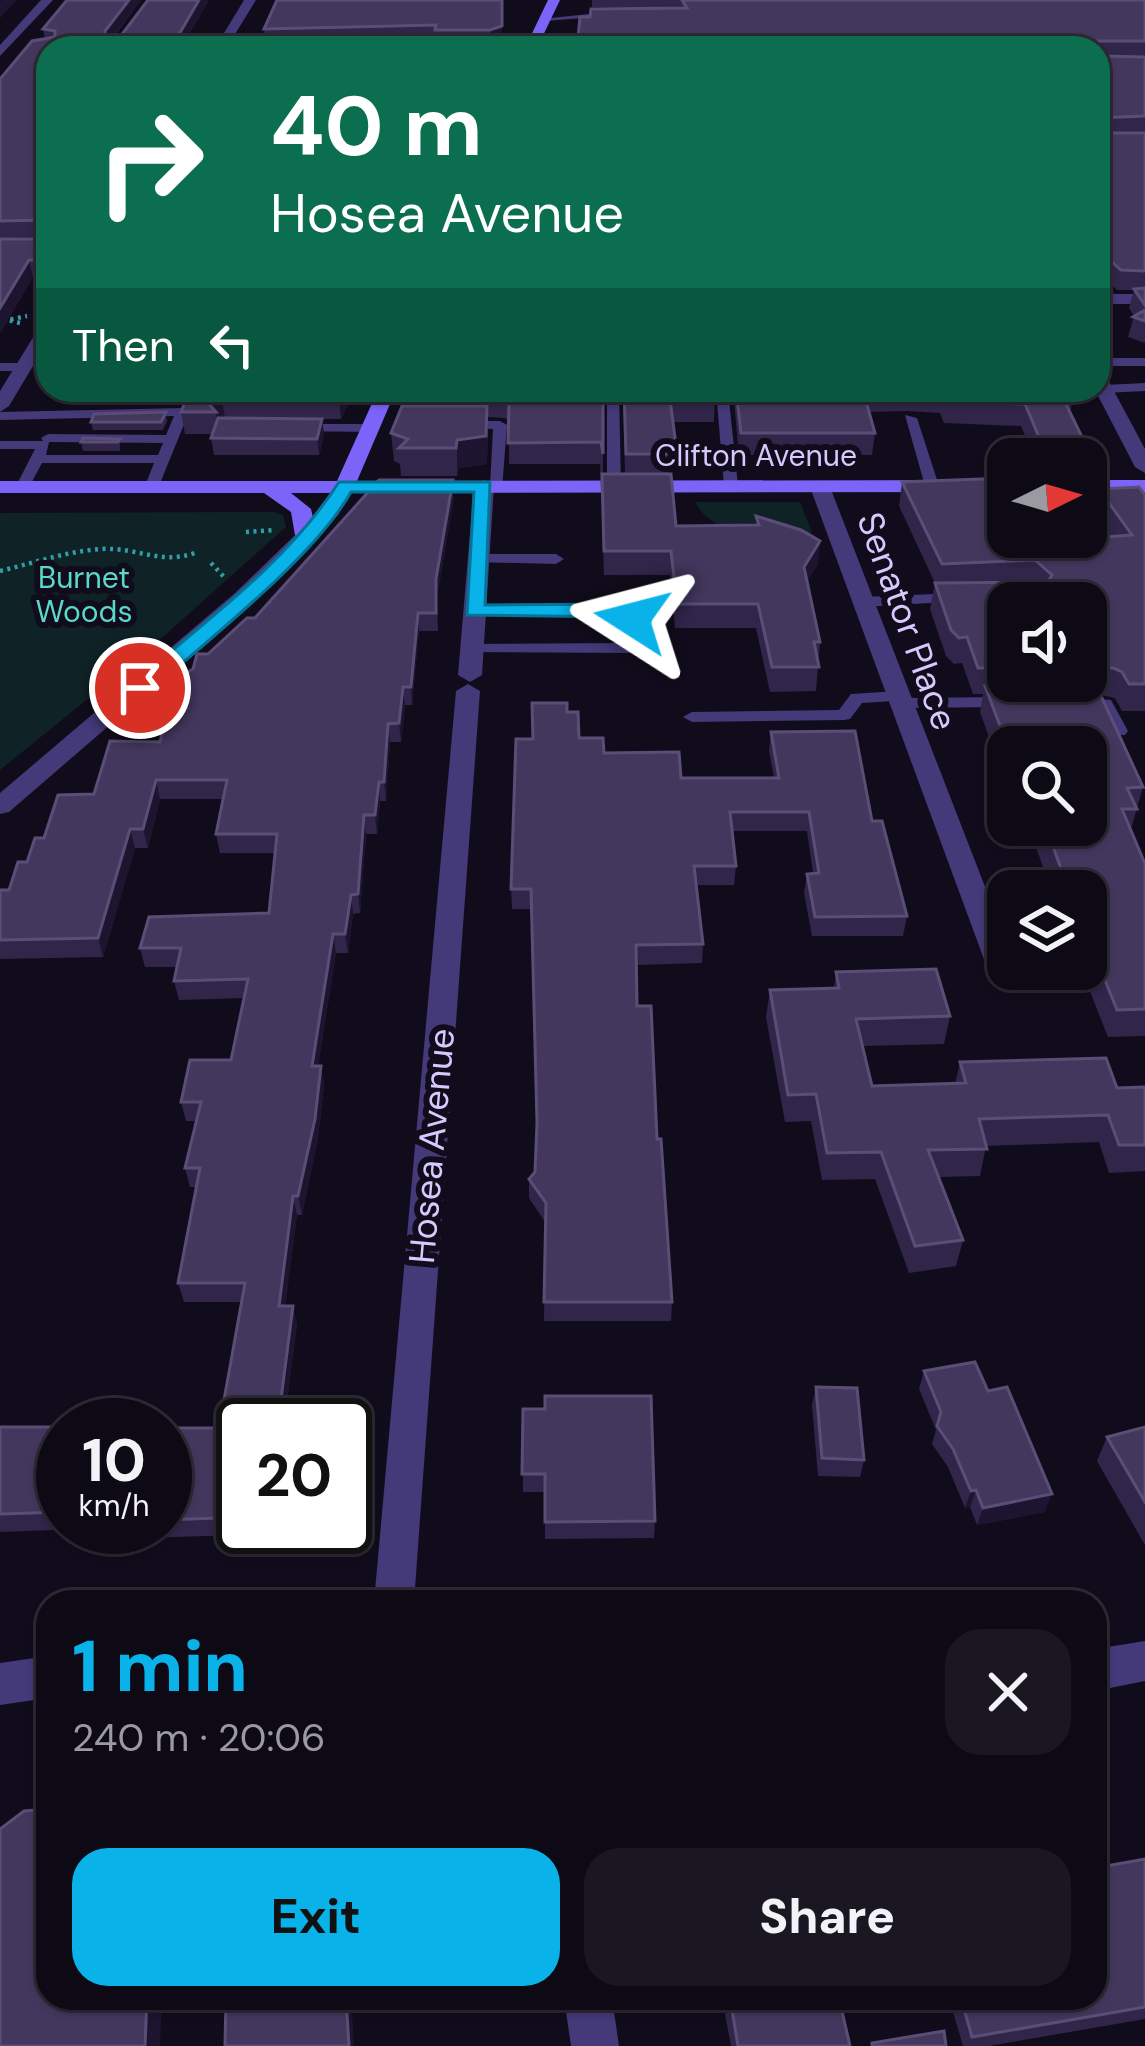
<!DOCTYPE html>
<meta charset="utf-8">
<style>
body{margin:0;font-family:"DM Sans",sans-serif;background:#1b1722;color:#f1f3f6;height:100vh;display:flex;flex-direction:column;font-size:45px;white-space:nowrap}
*{box-sizing:border-box;margin:0}
p{font-size:39px;color:#9a9aa0}
.icon{flex:none;width:66px;height:66px;fill:none;stroke:currentColor;stroke-width:2;stroke-linecap:round;stroke-linejoin:round}
.map{position:relative;flex:1;overflow:hidden}
.details{position:absolute;left:36px;top:1590px;width:1071px;height:420px;display:flex;flex-direction:column;background:#0d0915;border-radius:36px;box-shadow:0 3px 9px #0004,0 0 0 3px #2d2a34}
.details>*{flex:none}
.top-card{position:absolute;left:36px;top:36px;width:1074px;height:366px;border-radius:36px;box-shadow:0 3px 9px #0004,0 0 0 3px #2d2a34;background:#0b6e4f;color:#fff;overflow:hidden}
.needle{width:78px;rotate:85deg}
.controls{position:absolute;left:987px;top:438px;display:grid;gap:24px}
.controls a{display:grid;place-items:center;width:120px;height:120px;border-radius:24px;background:#0d0915;box-shadow:0 3px 9px #0004,0 0 0 3px #2d2a34;font-size:60px}
.speed{position:absolute;left:36px;top:1398px;display:flex;gap:24px;font-size:60px;font-weight:700;text-align:center}
.speed>*{display:grid;place-content:center;width:156px;height:156px;border-radius:50%;background:#0d0915;box-shadow:0 3px 9px #0004,0 0 0 3px #2d2a34;line-height:1}
.speed small{font-size:30px;font-weight:400}
.speed .limit{border:6px solid #111;border-radius:18px;background:#fff;color:#111}
.pin{position:absolute;display:grid;place-items:center;width:102px;height:102px;color:#fff;margin:-51px;border:6px solid #fff;border-radius:50%;box-shadow:0 3px 12px #0007}
.me{position:absolute;width:132px;margin:-66px;rotate:279deg;stroke-linejoin:round;filter:drop-shadow(0 0 9px #0008)}
.turn{display:flex;align-items:center;gap:42px;height:252px;padding:0 36px;font-size:54px}
.turn .icon{width:156px;height:156px;stroke-width:2.5}
.turn b{display:block;font-size:84px;line-height:102px}
.then{display:flex;align-items:center;height:114px;padding:0 36px;background:#0003;gap:24px;font-size:45px}
.round{display:grid;place-items:center;flex:none;width:126px;height:126px;border-radius:36px;background:#1b1722}
.headline{display:flex;align-items:center;justify-content:space-between;height:204px;padding:0 36px}
h1{font-size:72px;font-weight:800;line-height:90px;color:#09b3e9}
.button{display:flex;gap:24px;margin-top:auto;padding:24px 36px}
.button a{flex:1;height:138px;border-radius:36px;background:#09b3e9;color:#111;font-size:48px;font-weight:800;line-height:138px;text-align:center}
.button a+a{background:#1b1722;color:#f1f3f6}
.map>svg:first-child{display:block}
</style>
<div class="map">
<svg width="1145" height="2046" viewBox="0 0 1145 2046">
<rect width="100%" height="100%" fill="#110c1c"/>
<g fill="#0f2326">
<path d="M695 502H800L812 533C773 534 716 541 695 502Z"/>
<polygon points="274,512 283,515 286,527 147,651 0,770 0,513"/>
</g>
<g fill="none" stroke-linecap="round" stroke-linejoin="round">
<g stroke="#319fa9" stroke-width="4.5" stroke-dasharray="3 4.5" stroke-linecap="butt">
<polyline points="20,323 8,320 27,316"/>
<polyline points="674,446 708,447"/>
<polyline points="246,532 274,530"/>
<polyline points="211,563 226,579"/>
<path d="M0 571C34 563 67 551 102 549 137 547 160 565 195 553"/>
</g>
<g fill="#443979" fill-rule="evenodd">
<polygon points="618,11 621,15 545,21 541,19"/>
<rect x="1098" y="358" width="47" height="8"/>
<polygon points="0,363 24,363 30,367 24,371 0,371"/>
<polygon points="1145,383 1145,391 1104,393 1098,390 1104,385"/>
<polygon points="607,390 619,390 621,486 614,490 607,486"/>
<polygon points="716,390 728,390 738,486 731,490 724,486"/>
<path d="M182 408 189 412 159 486 152 490 145 486 154 463H42L28 489H18L16 486 35 449H0V441H43L41 438 48 434 166 435 174 416 0 420V412ZM49 442 163 443 158 455H46Z"/>
<polygon points="905,415 917,418 939,486 937,489 925,486"/>
<polygon points="458,421 500,421 507,425 502,489 490,486 493,429 463,428 456,424"/>
<polygon points="294,424 372,424 379,428 372,432 289,431 287,428"/>
<polygon points="478,554 556,554 564,559 556,564 473,562 473,556"/>
<polygon points="958,593 963,595 963,601 863,607 855,602 863,597"/>
<polygon points="475,606 637,608 641,648 633,653 465,652 465,646 471,644 625,643 623,616 469,614 467,611"/>
<polygon points="898,691 904,692 905,698 1008,697 1016,702 1008,707 900,708 894,707 893,701 862,703 850,719 844,720 692,722 683,717 692,712 839,710 851,694"/>
<polygon points="1081,697 1111,700 1128,731 1125,735 1113,735 1099,709 1075,706 1075,698"/>
</g>
<g fill="#443979" fill-rule="evenodd">
<polygon points="41,0 53,0 0,56 0,45"/>
<polygon points="244,0 256,0 229,44 538,46 215,48"/>
<rect x="1098" y="294" width="47" height="10"/>
<polygon points="48,322 48,341 9,406 0,412 0,391 42,323"/>
<polygon points="1098,373 1107,378 1145,449 1145,473 1135,467 1095,390"/>
<polygon points="484,480 494,486 482,675 470,682 458,675 474,486"/>
<polygon points="820,481 830,487 1008,946 1008,969 1017,969 1022,981 1017,988 1007,991 992,981 810,487"/>
<polygon points="468,684 480,691 414,1602 374,1602 456,691"/>
<polygon points="1145,1641 1145,1681 1095,1691 1095,1649"/>
<polygon points="48,1656 48,1698 0,1705 0,1663"/>
<polygon points="564,1998 612,1998 619,2046 571,2046"/>
</g>
<polygon fill="#443979" fill-rule="evenodd" points="345,480 355,486 338,515 251,603 9,812 0,814 0,793 235,593 323,508 338,482"/>
<g fill="#7d64f9" fill-rule="evenodd">
<polygon points="548,0 560,0 537,48 525,48"/>
<polygon points="378,390 396,390 357,481 1008,480 1008,492 291,493 311,509 317,535 306,541 295,535 291,512 264,493 0,493 0,481 337,481"/>
<rect x="1086" y="480" width="59" height="12"/>
</g>
</g>
<g fill="#31254a" fill-rule="evenodd">
<polygon points="67,0 141,0 114,37 120,37 148,0 209,0 181,48 48,48 48,271 44,277 33,277 0,333 0,239 44,239 47,237 0,238 0,79 45,39 43,29"/>
<polygon points="277,0 515,0 502,0 502,37 489,41 489,48 432,48 434,36 368,37 368,48 251,48 265,36 264,29"/>
<polygon points="592,0 1145,0 1145,343 1128,337 1134,316 1129,308 1134,290 1117,290 1106,280 1098,266 1098,48 677,8 592,7"/>
<polygon points="101,390 355,390 341,419 322,419 324,435 319,455 214,455 211,438 213,434 185,434 181,412 184,404 104,405"/>
<polygon points="603,390 603,474 625,474 623,390 715,390 714,422 673,422 676,445 675,467 668,467 668,474 676,526 756,525 756,516 818,564 807,581 820,642 816,691 770,692 756,628 675,628 670,575 604,575 600,464 509,464 509,421 505,418 488,417 487,464 459,468 457,476 401,476 400,464 394,461 391,433 412,406 411,396"/>
<polygon points="733,390 1068,390 1073,398 1070,413 1082,437 1077,459 1035,459 1021,426 944,423 940,413 906,411 869,412 875,433 872,455 739,455"/>
<polygon points="166,412 167,421 163,430 93,430 91,422"/>
<polygon points="120,439 120,451 83,451 81,442"/>
<path d="M902 482 1055 541 1109 537 1093 514 1099 489 1145 495V711H1122L1115 698 1101 695 1143 787 1131 829 1145 864V1036L1108 1037 1081 969H1086V891H1044L1047 878 1028 825H1086L1008 747V790L980 712 983 694H973L962 663 954 664 946 656 930 609 935 583 899 506ZM1008 603H1086V681H1008Z"/>
<polygon points="454,497 437,597 438,631 419,631 412,705 405,705 401,742 390,742 386,801 380,801 377,834 366,834 360,913 353,914 348,953 336,953 318,1066 321,1066 324,1085 318,1138 302,1215 297,1215 285,1306 297,1324 287,1399 312,1399 316,1417 243,1425 243,1527 303,1527 302,1533 111,1539 107,1528 0,1532 0,1427 63,1427 63,1527 165,1527 165,1428 219,1428 242,1302 184,1302 178,1283 196,1187 190,1187 185,1168 196,1121 186,1121 181,1102 231,1060 244,998 179,1000 174,981 177,967 145,967 140,948 269,913 275,853 220,853 216,834 223,799 160,799 148,848 135,848 103,957 0,959 0,890 9,890 44,838 94,794 160,742 193,669 208,654 255,618"/>
<polygon points="567,712 579,738 604,753 681,778 774,778 769,751 771,732 872,821 907,916 903,936 812,936 804,893 807,874 813,873 807,831 732,831 736,866 734,885 697,885 703,944 702,963 636,965 637,1006 657,1139 672,1302 671,1321 544,1321 545,1222 529,1198 529,1179 535,1172 537,1124 531,909 512,909 511,889 533,739"/>
<polygon points="836,972 950,1016 944,1044 863,1046 872,1086 955,1084 960,1062 1117,1088 1145,1087 1145,1171 1109,1173 1099,1142 986,1146 980,1176 939,1177 963,1240 956,1266 909,1273 875,1179 822,1180 811,1121 785,1122 766,1017 770,990 834,988"/>
<polygon points="924,1371 1045,1512 977,1525 970,1507 965,1508 948,1467 932,1444 936,1430 919,1389"/>
<polygon points="816,1387 864,1460 860,1477 818,1476 812,1405"/>
<polygon points="523,1409 655,1521 654,1538 545,1539 545,1492 523,1492"/>
<polygon points="1145,1427 1145,1545 1097,1461 1107,1437"/>
<polygon points="1145,1859 1145,2019 989,2046 963,2046 949,1998 1095,1998"/>
<polygon points="722,1998 839,1998 850,2046 731,2046"/>
</g>
<g fill="#1d142f">
<polygon points="2,0 17,0 0,18 0,2"/>
<polygon points="129,0 141,0 107,45 105,31"/>
<polygon points="199,0 209,0 181,48 171,48"/>
<polygon points="502,0 502,37 491,41 490,30"/>
<polygon points="48,248 48,271 44,277 41,260"/>
<polygon points="29,260 33,277 0,333 0,308"/>
<polygon points="343,390 355,390 341,419 339,398"/>
<polygon points="222,398 225,419 217,424 216,412 210,405"/>
<polygon points="487,406 487,464 459,468 457,476 457,440"/>
<polygon points="322,419 324,435 319,455 317,439"/>
<polygon points="453,480 454,497 437,597 438,631 436,579"/>
<polygon points="820,541 818,564 802,591 804,567"/>
<polygon points="418,613 419,631 412,705 411,687"/>
<polygon points="403,687 405,705 401,742 399,723"/>
<polygon points="388,724 390,742 386,801 384,782"/>
<polygon points="156,780 160,799 148,848 143,829"/>
<polygon points="379,782 380,801 377,834 375,815"/>
<polygon points="364,815 366,834 360,913 358,894"/>
<polygon points="130,829 135,848 103,957 98,938"/>
<polygon points="351,895 353,914 348,953 345,934"/>
<polygon points="333,934 336,953 315,1085 312,1066"/>
<polygon points="321,1066 324,1085 318,1138 302,1215 298,1196"/>
<polygon points="293,1196 297,1215 283,1324 279,1306"/>
<polygon points="293,1306 297,1324 285,1417 281,1399"/>
<polygon points="312,1399 316,1417 315,1425 309,1425"/>
<polygon points="976,1490 970,1507 965,1508 971,1491"/>
<polygon points="1052,1494 1045,1512 977,1525 983,1508"/>
<polygon points="147,1998 162,1998 160,2046 145,2046"/>
<polygon points="346,1998 351,1998 354,2046 349,2046"/>
</g>
<g fill="#43375d" stroke="#5a4e76" stroke-width="3">
<polygon points="67,0 129,0 105,31 105,37 120,37 148,0 199,0 171,48 48,48 48,231 44,220 0,221 0,79 32,41 55,37 55,31 43,29"/>
<polygon points="277,0 502,0 502,26 490,30 435,30 436,25 264,29"/>
<polygon points="682,0 1145,0 1145,41 1098,41 1101,56 1145,57 1145,116 1098,118 1102,133 1145,133 1145,271 1121,270 1110,260 1098,240 1098,48 577,48 580,17 590,17 591,9 687,8"/>
<polygon points="434,35 489,35 487,48 432,48"/>
<polygon points="258,36 367,36 363,48 251,48"/>
<polygon points="48,235 48,248 41,260 29,260 0,308 0,239 44,239"/>
<polygon points="1145,288 1145,305 1134,289"/>
<polygon points="1145,310 1145,321 1133,317"/>
<polygon points="190,390 343,390 339,398 222,398 210,405 216,412 181,412"/>
<polygon points="413,390 603,390 603,454 601,442 508,443 509,401 504,396 411,396"/>
<polygon points="624,390 715,390 715,400 670,400 676,445 668,445 669,454 626,454"/>
<polygon points="736,390 898,390 863,391 875,433 741,433"/>
<polygon points="917,390 1068,390 1073,398 1063,398 1082,437 1039,437 1025,404 947,402 943,391"/>
<polygon points="402,406 487,406 486,436 457,440 456,448 399,448 408,439 391,433"/>
<polygon points="166,412 161,422 91,422 94,414"/>
<polygon points="218,418 322,419 317,439 211,438"/>
<polygon points="83,438 120,439 118,442 81,442"/>
<polygon points="602,474 671,474 676,526 759,525 756,516 801,530 820,541 804,567 820,642 814,642 819,667 772,667 758,604 677,604 671,551 604,551"/>
<polygon points="1008,478 1008,537 1053,537 1055,541 1132,535 1099,489 1139,487 1145,495 1145,684 1129,684 1122,672 1113,668 1086,668 1086,603 1008,603 1008,668 978,668 967,637 959,638 951,630 935,583 1048,582 1052,575 1035,560 942,564 902,482"/>
<polygon points="379,480 453,480 436,579 436,613 418,613 411,687 403,687 399,723 388,724 384,782 379,782 375,815 364,815 358,894 351,895 345,934 333,934 312,1066 321,1066 315,1119 298,1196 293,1196 279,1306 293,1306 281,1399 312,1399 309,1425 243,1425 243,1517 165,1520 165,1428 219,1428 245,1283 178,1283 200,1168 185,1168 201,1102 181,1102 190,1060 231,1060 248,979 174,981 181,948 140,948 149,917 269,913 277,834 216,834 227,780 156,780 143,829 130,829 98,938 0,940 0,890 9,890 18,862 27,862 35,838 44,838 58,795 94,794 110,741 160,742 175,679 193,669 197,654 208,654 247,618 255,618"/>
<polygon points="1096,685 1143,787 1127,788 1137,809 1122,809 1145,864 1145,1009 1117,1010 1086,933 1086,891 1057,891 1049,871 1062,871 1045,825 1086,825 1086,747 1008,747 985,686"/>
<polygon points="532,703 567,703 567,712 578,712 579,738 603,738 604,753 679,752 681,778 779,778 771,732 855,731 872,821 882,821 907,916 815,917 807,874 819,873 809,812 730,812 736,866 694,866 703,944 636,945 637,1006 651,1006 657,1139 661,1139 672,1302 544,1302 546,1203 529,1179 535,1172 537,1123 531,889 511,889 516,739 533,739"/>
<polygon points="936,969 950,1016 856,1019 872,1086 966,1083 960,1062 1106,1058 1117,1088 1145,1087 1145,1145 1119,1145 1108,1115 979,1119 987,1149 928,1150 963,1240 915,1246 881,1152 827,1153 816,1094 788,1095 770,990 839,988 836,972"/>
<polygon points="975,1362 988,1391 1007,1387 1052,1494 983,1508 976,1490 971,1491 953,1449 937,1426 941,1412 924,1371"/>
<polygon points="816,1387 857,1388 864,1460 822,1458"/>
<polygon points="545,1396 651,1396 655,1521 545,1522 545,1474 522,1474 523,1409 545,1409"/>
<polygon points="0,1427 63,1427 63,1512 0,1514"/>
<polygon points="1145,1427 1145,1502 1107,1437"/>
<polygon points="48,1809 48,1998 147,1998 145,2046 0,2046 0,1829 24,1811"/>
<polygon points="1145,1859 1145,2007 972,2037 961,1998 1095,1998 1095,1868"/>
<polygon points="226,1998 346,1998 349,2046 225,2046"/>
<polygon points="730,1998 839,1998 850,2046 738,2046"/>
<polygon points="944,2031 946,2046 872,2046 872,2043"/>
</g>
<path fill="#09b3e9" stroke="#067497" stroke-width="3" d="M339 482H490L485 605 631 604 638 606 642 619 632 625 621 617 467 615 474 492H351C313 559 207 640 148 693H132V684C203 623 288 562 339 482Z"/>
<g text-anchor="middle" stroke-width="12" stroke-linejoin="round" paint-order="stroke">
<g font-size="30" fill="#d6c9fd" stroke="#110c1c">
<text x="756" y="466">Clifton Avenue</text>
</g>
<g font-size="30" fill="#59d9cb" stroke="#110c1c">
<text x="84" y="588">Burnet<tspan x="84" dy="34">Woods</tspan></text>
</g>
<g font-size="36" fill="#d6c9fd" stroke="#110c1c">
<text transform="translate(908 621) rotate(70)" y="13">Senator Place</text>
<text transform="translate(431 1146) rotate(-85)" y="13">Hosea Avenue</text>
</g>
</g>
</svg>
<div class="controls">
<a><svg class="needle" viewBox="-14 -14 28 28"><path d="M0-13l5 13h-10z" fill="#e53935"/><path d="M0 13l5-13h-10z" fill="#9a9aa0"/></svg></a>
<a><svg class="icon" aria-label="sound" viewBox="0 0 24 24"><path d="M4 9h4l5-4v14l-5-4H4zM17 9q2 3 0 6"/></svg></a>
<a><svg class="icon" aria-label="search" viewBox="0 0 24 24"><circle cx="10" cy="10" r="6"/><path d="M15 15l6 6"/></svg></a>
<a><svg class="icon" aria-label="layers" viewBox="0 0 24 24"><path d="M12 4l9 5-9 5-9-5zM3 14l9 5 9-5"/></svg></a>
</div>
<div class="speed"><div>10<small>km/h</small></div><div class="limit">20</div></div>
<div class="pin" style="left:140px;top:688px;background:#d93025"><svg class="icon" aria-label="arrive" viewBox="0 0 24 24"><path d="M6 21V4h12l-3 4 3 4H6"/></svg></div>
<svg class="me" style="left:632px;top:619px" viewBox="-20 -20 40 40"><path d="M0-17L14 15 0 8-14 15z" fill="#09b3e9" stroke="#fff" stroke-width="4"/></svg>
<div class="top-card">
<div class="turn"><svg class="icon" aria-label="right" viewBox="0 0 24 24"><path d="M7 20v-9h11M14 6l5 5-5 5"/></svg><div><b>40 m</b>Hosea Avenue</div></div>
<div class="then">Then<svg class="icon" aria-label="left" viewBox="0 0 24 24"><path d="M17 20v-9H6M10 6l-5 5 5 5"/></svg></div>
</div>
<section class="details">
<div class="headline"><div><h1>1 min</h1><p>240 m · 20:06</p></div><a class="round"><svg class="icon" aria-label="close" viewBox="0 0 24 24"><path d="M6 6l12 12M18 6L6 18"/></svg></a></div>
<div class="button"><a>Exit</a><a>Share</a></div>
</section>
</div>
